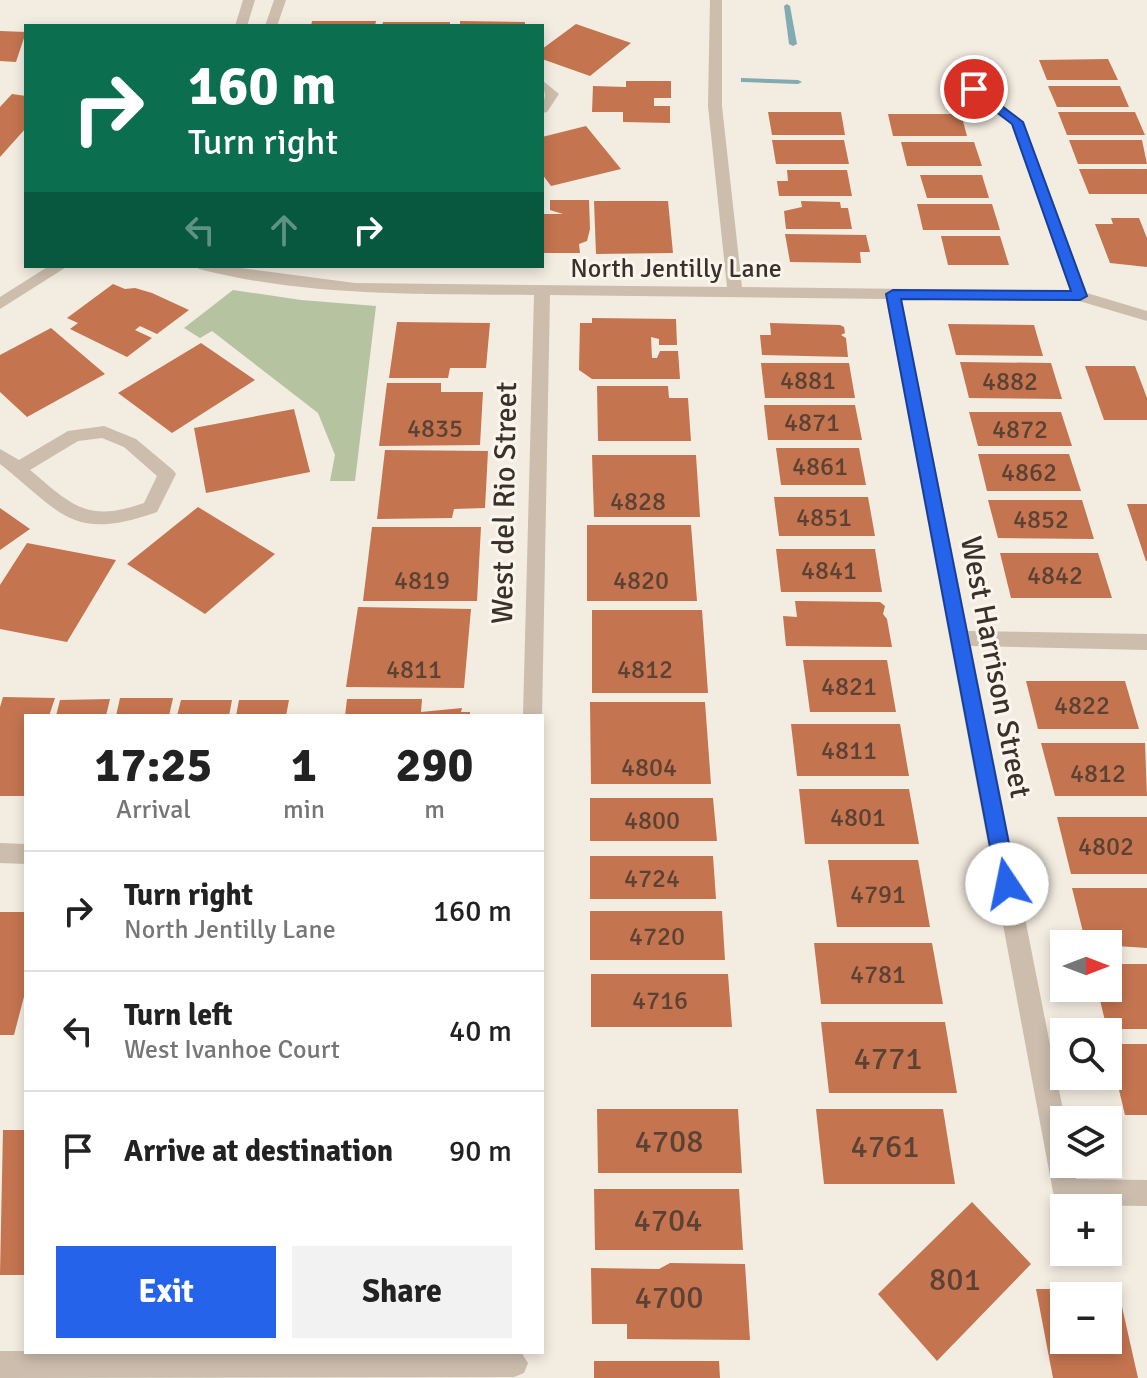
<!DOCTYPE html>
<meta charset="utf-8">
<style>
body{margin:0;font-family:Signika,sans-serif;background:#f2f2f2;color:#222;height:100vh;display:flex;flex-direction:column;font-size:30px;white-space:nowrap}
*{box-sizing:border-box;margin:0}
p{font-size:26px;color:#767676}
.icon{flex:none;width:44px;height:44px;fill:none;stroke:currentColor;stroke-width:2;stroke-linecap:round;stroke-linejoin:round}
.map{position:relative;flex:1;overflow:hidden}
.side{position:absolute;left:24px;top:714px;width:520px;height:640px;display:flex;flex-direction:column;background:#fff;border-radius:0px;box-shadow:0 4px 12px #0003}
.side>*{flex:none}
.hud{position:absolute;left:24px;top:24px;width:520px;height:244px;border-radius:0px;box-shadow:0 4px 12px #0003;background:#0b6e4f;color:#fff;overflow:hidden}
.needle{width:52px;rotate:90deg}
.buttons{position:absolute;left:1050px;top:930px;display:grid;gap:16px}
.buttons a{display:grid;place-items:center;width:72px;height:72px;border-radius:0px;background:#fff;box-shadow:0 4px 12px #0003;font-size:40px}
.pin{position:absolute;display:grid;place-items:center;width:68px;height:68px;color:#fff;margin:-34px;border:4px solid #fff;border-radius:50%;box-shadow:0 2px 8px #0007}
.me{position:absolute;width:88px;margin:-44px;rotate:349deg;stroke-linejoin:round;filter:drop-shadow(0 0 6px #0008)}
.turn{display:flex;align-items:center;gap:28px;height:168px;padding:0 32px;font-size:36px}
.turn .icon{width:104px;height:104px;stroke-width:2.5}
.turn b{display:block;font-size:56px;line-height:68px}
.lanes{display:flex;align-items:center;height:76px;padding:0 32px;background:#0003;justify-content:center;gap:40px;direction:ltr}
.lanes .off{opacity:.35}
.eta{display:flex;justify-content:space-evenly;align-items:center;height:136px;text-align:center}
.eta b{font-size:48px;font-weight:700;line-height:56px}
.button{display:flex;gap:16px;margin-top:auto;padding:16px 32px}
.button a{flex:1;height:92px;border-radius:0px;background:#2563eb;color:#fff;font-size:32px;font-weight:700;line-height:92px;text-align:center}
.button a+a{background:#f2f2f2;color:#222}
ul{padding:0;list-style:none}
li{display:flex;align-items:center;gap:24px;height:120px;padding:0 32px;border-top:2px solid #e0e0e0}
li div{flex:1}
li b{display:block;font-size:30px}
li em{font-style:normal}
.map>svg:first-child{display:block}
</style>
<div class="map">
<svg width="1147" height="1378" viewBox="0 0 1147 1378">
<rect width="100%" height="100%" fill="#f3ece1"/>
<polygon fill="#b5c3a1" points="233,290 301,300 376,306 355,481 330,481 335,455 318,413 212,331 200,338 184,328"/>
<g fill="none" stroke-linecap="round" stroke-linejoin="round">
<g fill="#81abb0" fill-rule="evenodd">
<polygon points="787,4 790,6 797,44 793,46 789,44 784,6"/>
<polygon points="741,78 798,80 802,82 798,84 744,82 741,82"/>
</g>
</g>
<g fill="#c4744f" fill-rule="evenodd">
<polygon points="312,21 376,21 375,26 311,26"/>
<polygon points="460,21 525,22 525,26 460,26"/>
<polygon points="383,22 450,22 450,26 382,26"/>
<polygon points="576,24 631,43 590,76 542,59 542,49"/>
<polygon points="0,31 26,32 16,62 0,61"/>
<polygon points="1108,59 1118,80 1047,80 1039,60"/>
<polygon points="626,81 671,81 671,98 654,98 654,106 670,106 670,123 623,122 623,112 592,112 593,86 626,87"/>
<polygon points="1048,86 1120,86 1129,107 1057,107"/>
<polygon points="12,94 26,96 26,128 0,157 0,107"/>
<polygon points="768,112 841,112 845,135 772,135"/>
<polygon points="1058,112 1135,112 1145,135 1067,135"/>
<polygon points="888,114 961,114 967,136 893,136"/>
<polygon points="586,126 621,169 551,186 542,174 542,137"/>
<polygon points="772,140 844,140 849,164 776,164"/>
<polygon points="1069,140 1142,140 1147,164 1078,164"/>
<polygon points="901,142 974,142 982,166 907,166"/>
<polygon points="1079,169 1147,169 1147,194 1089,194"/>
<polygon points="787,170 847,170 852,196 779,196 777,181 788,181"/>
<polygon points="920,175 982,175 989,198 927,198"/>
<polygon points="550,200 589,200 590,229 587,241 579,244 580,253 542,253 542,214 563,214 550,210"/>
<polygon points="594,201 668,201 673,253 596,254"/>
<polygon points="801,201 840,202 841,208 848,208 852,229 786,229 784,211 802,207"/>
<polygon points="917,204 992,204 1000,230 923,230"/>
<polygon points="1111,218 1139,218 1147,238 1147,267 1110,263 1095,224 1113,224"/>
<polygon points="785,234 866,235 870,252 860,252 861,263 790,262"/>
<polygon points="941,236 1000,236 1009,265 948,265"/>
<polygon points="113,284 125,289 135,288 152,293 189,310 157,334 140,326 135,330 152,338 127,357 70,329 78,323 67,318"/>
<polygon points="592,318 676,319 677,345 659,345 659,339 651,337 652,358 657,358 660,351 678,351 680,379 592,379 579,370 580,323 592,323"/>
<polygon points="397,322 490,323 486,368 450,368 448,378 389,378"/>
<polygon points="770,323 840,325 844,327 845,333 841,335 846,338 848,357 762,355 760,335 771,335"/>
<polygon points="948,324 1034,325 1043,356 956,355"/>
<polygon points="51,328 105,374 27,417 0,392 0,355"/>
<polygon points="201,343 255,380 172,433 118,393"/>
<polygon points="960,362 1051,363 1062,399 969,398"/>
<polygon points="761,363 849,363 855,398 765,398"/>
<polygon points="1085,366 1135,366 1147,398 1147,420 1104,420"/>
<polygon points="387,383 441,383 441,392 483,392 480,445 379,446"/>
<polygon points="597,386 668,386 669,398 688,398 691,441 598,441"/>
<polygon points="764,405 855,405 862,440 768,440"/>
<polygon points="294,409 310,472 206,493 194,428"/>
<polygon points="969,412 1061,412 1072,446 978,446"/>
<polygon points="776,448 859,448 866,485 781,485"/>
<polygon points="385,450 488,451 485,508 454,509 452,518 377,519"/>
<polygon points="978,454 1069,454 1081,491 987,491"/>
<polygon points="592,455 696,455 700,517 594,517"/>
<polygon points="774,497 868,497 875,536 779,536"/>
<polygon points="988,500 1082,500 1094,539 998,538"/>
<polygon points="1127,504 1147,504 1147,561 1146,561"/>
<polygon points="198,507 275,554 205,614 127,564"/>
<polygon points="0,508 30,529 0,550"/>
<polygon points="587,525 691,525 697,601 587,601"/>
<polygon points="372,527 481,527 477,601 363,601"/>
<polygon points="27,543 116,560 67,642 0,629 0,585"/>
<polygon points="776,549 875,549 882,592 781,592"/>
<polygon points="1000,553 1098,553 1112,598 1011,598"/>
<polygon points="795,601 880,602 885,606 883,614 887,619 892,647 786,646 783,616 797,617"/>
<polygon points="358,607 471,609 464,688 346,687"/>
<polygon points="592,610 702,610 708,693 592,693"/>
<polygon points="803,660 887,660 896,712 810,712"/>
<polygon points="1026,681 1125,681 1139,729 1038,729"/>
<polygon points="3,697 55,698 49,716 26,716 25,796 0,796 0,707"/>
<polygon points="120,698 173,698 169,716 116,716"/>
<polygon points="110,699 106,716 56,716 60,700"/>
<polygon points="347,699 422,699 421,712 462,708 461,712 470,712 470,716 345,716"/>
<polygon points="181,700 232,700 229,716 177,716"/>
<polygon points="239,700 289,700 286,716 236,716"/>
<polygon points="590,702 705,702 711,784 591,784"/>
<polygon points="791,724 900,724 909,776 797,776"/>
<polygon points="1041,743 1145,743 1147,796 1055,796"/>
<polygon points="799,789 909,789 919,844 805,844"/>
<polygon points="590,798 713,798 717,841 590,841"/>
<polygon points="1057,817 1147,817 1147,874 1071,874"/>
<polygon points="590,856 713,856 716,899 590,899"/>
<polygon points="828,860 918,860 930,927 837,927"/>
<polygon points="1072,888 1147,888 1147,948 1086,944"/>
<polygon points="590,911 722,911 725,960 590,960"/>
<polygon points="0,912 26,912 26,989 14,1035 0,1035"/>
<polygon points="814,943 932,943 943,1004 821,1004"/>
<polygon points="1108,964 1147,964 1147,1029 1107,1029 1097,988 1108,988"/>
<polygon points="591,974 728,974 732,1027 591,1027"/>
<polygon points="821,1022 945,1022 957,1093 829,1093"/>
<polygon points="1108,1044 1147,1044 1147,1115 1125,1115"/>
<polygon points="597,1109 738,1109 742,1173 598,1173"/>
<polygon points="816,1109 943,1109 955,1184 824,1184"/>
<polygon points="3,1130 26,1130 26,1275 0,1275"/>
<polygon points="594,1189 739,1189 743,1250 595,1250"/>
<polygon points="972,1202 1031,1264 937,1361 878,1294"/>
<polygon points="670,1263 745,1264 750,1340 627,1339 627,1324 592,1324 591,1268 659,1269"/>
<path d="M1036 1289H1118L1138 1378H1053ZM1064 1296H1108V1340H1064Z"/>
<polygon points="594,1361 719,1361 720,1378 594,1378"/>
</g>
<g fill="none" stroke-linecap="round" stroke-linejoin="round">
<g fill="#ccbdad" fill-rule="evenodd">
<polygon points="243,0 255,0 247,26 235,26"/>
<polygon points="274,0 286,0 277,26 265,26"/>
<path d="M710 0H722V106L742 287 1070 291 1011 124 969 92 967 89 974 85 1024 122 1087 293 1147 311V321L1079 301 902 299 968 631 1147 634V650L971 646 1065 1120 1064 1164H1073L1076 1179 1147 1180V1206L1066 1205 1057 1201 1053 1192 886 299 550 295 542 718 523 716 534 295C422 294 308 297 199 269L196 266H225L355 283 727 287 708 106Z"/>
<polygon points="542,80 559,94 547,112 542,113 545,95"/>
<polygon points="49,266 68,266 0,309 0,297"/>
<path d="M104 426 136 439 173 470 176 474 157 512C72 542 63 514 0 464V449L19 460 68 431ZM102 438 124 447 157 476 144 503C87 523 73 506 30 470L78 441Z"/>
<polygon points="0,843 26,844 26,864 0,863"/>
<polygon points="0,1351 521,1352 528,1363 524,1373 514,1377 0,1378"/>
</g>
</g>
<polygon fill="#2563eb" stroke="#184099" stroke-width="2" points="974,85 1023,122 1087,296 1080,300 901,299 1017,884 1007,893 997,884 886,294 893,290 1071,291 1012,124 970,92 968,89"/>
<g text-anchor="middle" stroke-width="6" stroke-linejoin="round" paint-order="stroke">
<g font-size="26" fill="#3a312b" stroke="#faf6ee">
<text x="676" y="277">North Jentilly Lane</text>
</g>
<g font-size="26" fill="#5c4234">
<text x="808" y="389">4881</text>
<text x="1010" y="390">4882</text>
<text x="812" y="431">4871</text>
<text x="435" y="437">4835</text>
<text x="1020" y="438">4872</text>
<text x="820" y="475">4861</text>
<text x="1029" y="481">4862</text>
<text x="638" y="510">4828</text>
<text x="824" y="526">4851</text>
<text x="1041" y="528">4852</text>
<text x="829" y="579">4841</text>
<text x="1055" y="584">4842</text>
<text x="422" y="589">4819</text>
<text x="641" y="589">4820</text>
<text x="414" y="678">4811</text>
<text x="645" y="678">4812</text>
<text x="849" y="695">4821</text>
<text x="1082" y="714">4822</text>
<text x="849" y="759">4811</text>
<text x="649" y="776">4804</text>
<text x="1098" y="782">4812</text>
<text x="858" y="826">4801</text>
<text x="652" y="829">4800</text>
<text x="1106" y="855">4802</text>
<text x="652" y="887">4724</text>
<text x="878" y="903">4791</text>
<text x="657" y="945">4720</text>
<text x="878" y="983">4781</text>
<text x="660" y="1009">4716</text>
</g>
<g font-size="30" fill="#3a312b" stroke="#faf6ee">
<text transform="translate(504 503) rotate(-89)" y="10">West del Rio Street</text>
<text transform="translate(996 667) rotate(79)" y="10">West Harrison Street</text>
</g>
<g font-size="32" fill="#5c4234">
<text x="888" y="1069">4771</text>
<text x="669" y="1152">4708</text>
<text x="885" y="1157">4761</text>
<text x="668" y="1231">4704</text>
<text x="955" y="1290">801</text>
<text x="669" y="1308">4700</text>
</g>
</g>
</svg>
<div class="buttons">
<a><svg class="needle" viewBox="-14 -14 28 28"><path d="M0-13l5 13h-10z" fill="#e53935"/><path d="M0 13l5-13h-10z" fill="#767676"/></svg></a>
<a><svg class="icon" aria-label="search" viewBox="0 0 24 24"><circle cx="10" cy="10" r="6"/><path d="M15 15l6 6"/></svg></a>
<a><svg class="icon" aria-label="layers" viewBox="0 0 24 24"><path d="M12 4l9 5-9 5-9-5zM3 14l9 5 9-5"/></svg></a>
<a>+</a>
<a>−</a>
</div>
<div class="pin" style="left:974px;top:89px;background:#d93025"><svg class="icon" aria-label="arrive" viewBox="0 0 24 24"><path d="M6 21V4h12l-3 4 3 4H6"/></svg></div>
<svg class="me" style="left:1007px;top:884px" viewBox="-20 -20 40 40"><circle r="19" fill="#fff"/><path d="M0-13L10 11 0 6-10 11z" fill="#2563eb"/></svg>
<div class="hud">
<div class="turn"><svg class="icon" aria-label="right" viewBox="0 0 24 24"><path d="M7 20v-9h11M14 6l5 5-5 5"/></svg><div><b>160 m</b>Turn right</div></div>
<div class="lanes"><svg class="icon off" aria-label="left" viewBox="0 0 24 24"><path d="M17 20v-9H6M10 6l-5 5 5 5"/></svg><svg class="icon off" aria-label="ahead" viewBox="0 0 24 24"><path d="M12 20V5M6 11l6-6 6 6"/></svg><svg class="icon" aria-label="right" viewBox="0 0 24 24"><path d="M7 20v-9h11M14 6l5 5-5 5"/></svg></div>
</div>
<section class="side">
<div class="eta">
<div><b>17:25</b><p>Arrival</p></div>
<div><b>1</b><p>min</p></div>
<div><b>290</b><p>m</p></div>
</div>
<ul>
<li><svg class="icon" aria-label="right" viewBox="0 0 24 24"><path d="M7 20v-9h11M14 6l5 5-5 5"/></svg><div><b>Turn right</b><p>North Jentilly Lane</p></div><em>160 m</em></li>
<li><svg class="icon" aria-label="left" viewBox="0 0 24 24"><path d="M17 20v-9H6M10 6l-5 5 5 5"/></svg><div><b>Turn left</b><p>West Ivanhoe Court</p></div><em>40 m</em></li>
<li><svg class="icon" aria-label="arrive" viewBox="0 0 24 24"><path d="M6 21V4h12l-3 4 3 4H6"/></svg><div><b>Arrive at destination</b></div><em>90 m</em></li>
</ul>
<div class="button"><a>Exit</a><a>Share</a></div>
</section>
</div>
